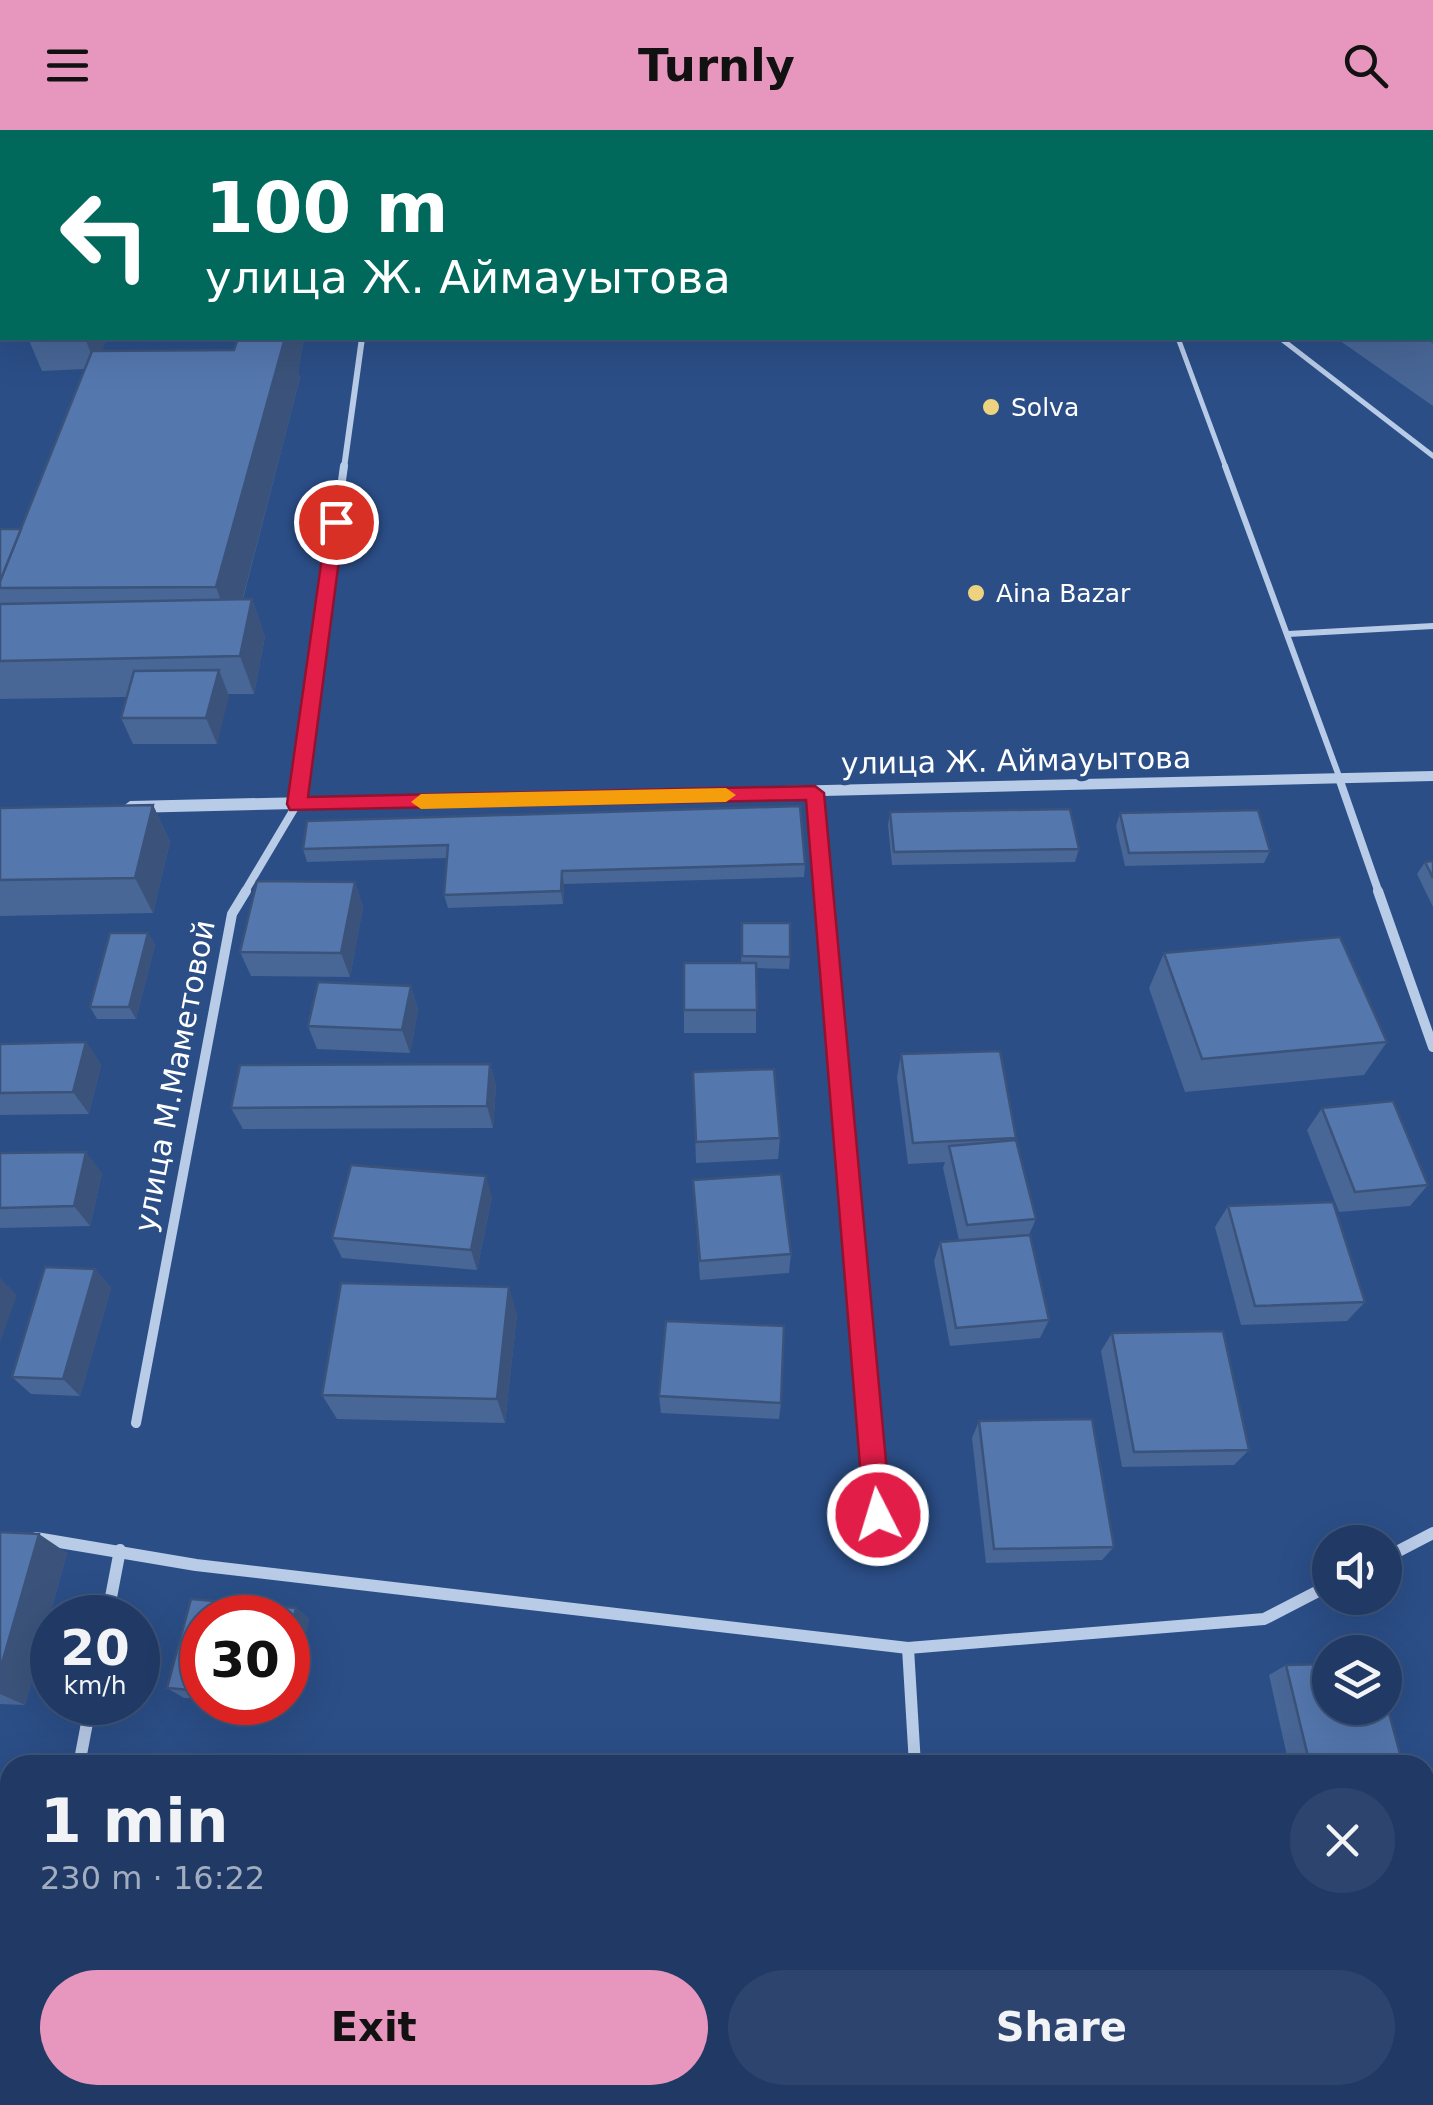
<!DOCTYPE html>
<meta charset="utf-8">
<style>
body{margin:0;font-family:"DejaVu Sans",sans-serif;background:#2d456e;color:#f1f3f6;height:100vh;display:flex;flex-direction:column;font-size:38px;white-space:nowrap}
*{box-sizing:border-box;margin:0}
p{font-size:32px;color:#a2adbf}
.icon{flex:none;width:55px;height:55px;fill:none;stroke:currentColor;stroke-width:2;stroke-linecap:round;stroke-linejoin:round}
.map{position:relative;flex:1;overflow:hidden}
.details{position:absolute;left:0px;top:1625px;width:1435px;height:350px;display:flex;flex-direction:column;background:#203a65;border-radius:30px 30px 0 0;box-shadow:0 10px 40px #0002,0 0 0 2px #3d5479}
.details>*{flex:none}
.guide{position:absolute;left:0px;top:0px;width:1435px;height:210px;box-shadow:0 10px 40px #0002,0 0 0 2px #3d5479;background:#00695c;color:#fff;overflow:hidden}
.fabs{position:absolute;left:1312px;top:1395px;display:grid;gap:20px}
.fabs a{display:grid;place-items:center;width:90px;height:90px;border-radius:50%;background:#203a65;box-shadow:0 10px 40px #0002,0 0 0 2px #3d5479;font-size:50px}
.speed{position:absolute;left:30px;top:1465px;display:flex;gap:20px;font-size:50px;font-weight:700;text-align:center}
.speed>*{display:grid;place-content:center;width:130px;height:130px;border-radius:50%;background:#203a65;box-shadow:0 10px 40px #0002,0 0 0 2px #3d5479;line-height:1}
.speed small{font-size:25px;font-weight:400}
.speed .limit{border:15px solid #d22;background:#fff;color:#111}
.pin{position:absolute;display:grid;place-items:center;width:85px;height:85px;color:#fff;margin:-42px;border:5px solid #fff;border-radius:50%;box-shadow:0 2px 10px #0007}
.me{position:absolute;width:110px;margin:-55px;rotate:355deg;stroke-linejoin:round;filter:drop-shadow(0 0 8px #0008)}
.turn{display:flex;align-items:center;gap:35px;height:210px;padding:0 40px;font-size:45px}
.turn .icon{width:130px;height:130px;stroke-width:2.5}
.turn b{display:block;font-size:70px;line-height:85px}
.round{display:grid;place-items:center;flex:none;width:105px;height:105px;border-radius:52px;background:#2d456e}
.overview{display:flex;align-items:center;justify-content:space-between;height:170px;padding:0 40px}
h1{font-size:60px;font-weight:800;line-height:75px}
.action{display:flex;gap:20px;margin-top:auto;padding:20px 40px}
.action a{flex:1;height:115px;border-radius:60px;background:#e797bd;color:#111;font-size:40px;font-weight:800;line-height:115px;text-align:center}
.action a+a{background:#2d456e;color:#f1f3f6}
header{display:flex;justify-content:space-between;align-items:center;height:130px;padding:0 40px;background:#e797bd;color:#111;font-size:45px;font-weight:800}
.map>svg:first-child{display:block}
</style>
<header><svg class="icon" aria-label="menu" viewBox="0 0 24 24"><path d="M4 6h16M4 12h16M4 18h16"/></svg>Turnly<svg class="icon" aria-label="search" viewBox="0 0 24 24"><circle cx="10" cy="10" r="6"/><path d="M15 15l6 6"/></svg></header>
<div class="map">
<svg width="1433" height="1975" viewBox="0 0 1433 1975">
<rect width="100%" height="100%" fill="#2b4e87"/>
<g fill="none" stroke-linecap="round" stroke-linejoin="round">
<g stroke="#b8cbe7" stroke-width="5">
<polyline points="1348,2 1371,0"/>
<polyline points="1178,208 1226,338"/>
<polyline points="1280,208 1433,326"/>
</g>
<g stroke="#b8cbe7" stroke-width="6">
<polyline points="1225,336 1340,649"/>
<polyline points="1288,504 1433,496"/>
</g>
<polyline stroke="#b8cbe7" stroke-width="6" points="344,338 362,208"/>
<g stroke="#b8cbe7" stroke-width="8">
<polyline points="1340,651 1379,763"/>
<polyline points="815,663 824,763"/>
<polyline points="244,763 297,674 344,336"/>
</g>
<g stroke="#b8cbe7" stroke-width="10">
<polyline points="823,761 870,1299"/>
<polyline points="1378,761 1433,917"/>
<polyline points="136,1293 232,784 246,761"/>
</g>
<g stroke="#b8cbe7" stroke-width="12">
<polyline points="870,1297 881,1423"/>
<polyline points="36,1408 196,1435 908,1518 1264,1489 1330,1455"/>
<polyline points="1385,1428 1433,1403"/>
<polyline points="107,1488 120,1420"/>
<polyline points="908,1518 915,1635"/>
<polyline points="79,1635 91,1572"/>
<polyline points="937,1965 937,1975"/>
<polyline points="7,1975 10,1963"/>
</g>
<polygon fill="#b8cbe7" fill-rule="evenodd" points="1433,641 1433,651 130,683 122,677 130,671"/>
<polygon fill="#e1e9f7" fill-rule="evenodd" points="1432,70 1433,70 1433,78 1432,77"/>
</g>
<g fill="#486696">
<polygon points="1433,147 1433,276 1336,208 1432,208"/>
<polygon points="28,208 106,208 102,221 234,220 238,208 304,208 298,242 300,248 243,469 252,469 265,507 254,564 228,564 217,614 133,614 121,588 127,567 0,569 0,400 21,399 85,239 42,241"/>
<polygon points="153,675 170,712 153,783 0,786 0,678"/>
<polygon points="890,682 1079,719 1075,732 892,735 888,695"/>
<polygon points="1120,683 1270,721 1264,733 1125,736 1116,696"/>
<polygon points="307,691 805,734 804,747 564,754 563,774 448,778 444,765 447,728 307,732 303,719"/>
<polygon points="1433,731 1433,777 1417,744 1425,732"/>
<polygon points="355,752 363,777 350,847 251,846 240,822"/>
<polygon points="742,793 790,827 789,839 756,838 756,903 684,903 684,880 741,833"/>
<polygon points="148,803 155,815 136,889 97,889 90,877"/>
<polygon points="1164,823 1387,912 1364,945 1185,962 1149,858"/>
<polygon points="411,856 418,880 410,923 317,919 308,896"/>
<polygon points="86,912 101,935 89,984 0,985 0,914"/>
<polygon points="901,924 1016,1008 1036,1089 1029,1105 1049,1190 1040,1208 950,1216 934,1131 940,1112 959,1110 943,1038 945,1032 908,1034 897,947"/>
<polygon points="490,934 496,956 493,998 243,999 231,978"/>
<polygon points="693,942 780,1008 778,1029 696,1033"/>
<polygon points="1322,978 1428,1055 1410,1076 1339,1082 1307,1000"/>
<polygon points="0,1023 102,1043 90,1096 0,1098"/>
<polygon points="693,1050 791,1124 789,1143 700,1150"/>
<polygon points="492,1067 477,1140 342,1128 332,1108"/>
<polygon points="1228,1076 1365,1172 1347,1191 1241,1195 1215,1097"/>
<polygon points="95,1139 111,1158 80,1266 31,1264 12,1247"/>
<polygon points="517,1184 505,1293 337,1289 322,1265"/>
<polygon points="1112,1203 1249,1320 1234,1335 1122,1337 1101,1221"/>
<polygon points="659,1266 781,1273 779,1289 661,1283"/>
<polygon points="979,1291 1114,1417 1102,1430 986,1433 972,1308"/>
<polygon points="0,1402 67,1423 25,1575 0,1574"/>
<polygon points="191,1469 296,1478 309,1489 290,1576 245,1572 288,1572 288,1488 202,1488 202,1569 184,1568 167,1558"/>
<polygon points="1286,1535 1403,1635 1289,1635 1269,1545"/>
</g>
<g fill="#3b537a">
<polygon points="2,69 2,141 0,146 0,74"/>
<polygon points="85,208 106,208 97,239"/>
<polygon points="285,208 304,208 298,242 300,248 233,505 216,457"/>
<polygon points="252,469 265,507 254,564 240,526"/>
<polygon points="219,540 229,566 217,614 206,588"/>
<polygon points="153,675 170,712 153,783 135,748"/>
<polygon points="562,741 564,754 563,774 561,761"/>
<polygon points="355,752 363,777 350,847 341,823"/>
<polygon points="148,803 155,815 136,889 129,877"/>
<polygon points="411,856 418,880 410,923 402,900"/>
<polygon points="86,912 101,935 89,984 73,962"/>
<polygon points="490,934 496,956 493,998 487,976"/>
<polygon points="86,1022 102,1043 90,1096 74,1076"/>
<polygon points="486,1046 492,1067 477,1140 471,1120"/>
<polygon points="95,1139 111,1158 80,1266 63,1249"/>
<polygon points="0,1148 17,1165 0,1212"/>
<polygon points="509,1157 517,1184 505,1293 497,1269"/>
<polygon points="39,1404 67,1423 25,1575 0,1564 0,1540"/>
<polygon points="296,1478 309,1489 290,1576 285,1572 288,1572 288,1517"/>
</g>
<g fill="#5477ae" stroke="#3b537a" stroke-width="2.5">
<polygon points="1159,0 1276,0 1282,2 1165,2"/>
<polygon points="0,48 2,48 2,69 0,74"/>
<polygon points="1432,158 1433,158 1433,212 1426,208 1432,208"/>
<polygon points="238,208 285,208 216,457 0,458 0,451 92,221 234,220"/>
<polygon points="0,399 21,399 0,451"/>
<polygon points="252,469 240,526 0,531 0,474"/>
<polygon points="219,540 206,588 121,588 134,541"/>
<polygon points="153,675 135,748 0,750 0,678"/>
<polygon points="800,676 805,734 562,741 561,761 444,765 448,715 303,719 307,691"/>
<polygon points="1070,679 1079,719 894,722 890,682"/>
<polygon points="1258,680 1270,721 1129,723 1120,683"/>
<polygon points="1433,731 1433,748 1425,732"/>
<polygon points="257,751 355,752 341,823 240,822"/>
<polygon points="742,793 790,793 790,827 742,826"/>
<polygon points="110,803 148,803 129,877 90,877"/>
<polygon points="1340,807 1387,912 1202,929 1164,823"/>
<polygon points="684,833 756,833 757,880 684,880"/>
<polygon points="318,852 411,856 402,900 308,896"/>
<polygon points="86,912 73,962 0,963 0,914"/>
<polygon points="1000,921 1016,1008 913,1013 901,924"/>
<polygon points="490,934 487,976 231,978 240,935"/>
<polygon points="774,939 780,1008 696,1012 693,942"/>
<polygon points="1393,971 1428,1055 1355,1062 1322,978"/>
<polygon points="1016,1010 1036,1089 967,1095 949,1016"/>
<polygon points="86,1022 74,1076 0,1078 0,1023"/>
<polygon points="351,1035 486,1046 471,1120 332,1108"/>
<polygon points="781,1044 791,1124 700,1131 693,1050"/>
<polygon points="1333,1072 1365,1172 1255,1176 1228,1076"/>
<polygon points="1030,1105 1049,1190 956,1198 940,1112"/>
<polygon points="45,1137 95,1139 63,1249 12,1247"/>
<polygon points="341,1153 509,1157 497,1269 322,1265"/>
<polygon points="666,1191 784,1196 781,1273 659,1266"/>
<polygon points="1223,1201 1249,1320 1134,1322 1112,1203"/>
<polygon points="1092,1289 1114,1417 994,1419 979,1291"/>
<polygon points="0,1402 39,1404 0,1540"/>
<polygon points="191,1469 296,1478 288,1517 288,1488 202,1488 202,1561 167,1558"/>
<polygon points="1330,1534 1330,1578 1385,1578 1385,1568 1403,1635 1310,1635 1286,1535"/>
<rect x="680" y="1965" width="104" height="10"/>
</g>
<polygon fill="#e11d48" stroke="#92132f" stroke-width="2.5" points="336,387 344,392 308,667 815,656 824,663 891,1385 887,1394 878,1398 868,1394 864,1385 806,670 290,680 287,674 327,392"/>
<polygon fill="#f59e0b" points="726,658 736,665 726,672 421,679 411,672 421,664"/>
<g fill="#edd380" stroke="#2b4e87" stroke-width="4">
<circle cx="991" cy="277" r="10"/>
<circle cx="976" cy="463" r="10"/>
</g>
<g text-anchor="middle" stroke-width="10" stroke-linejoin="round" paint-order="stroke">
<g font-size="25" fill="#fff" stroke="#2b4e87" text-anchor="start">
<text x="1011" y="286">Solva</text>
<text x="996" y="472">Aina Bazar</text>
</g>
<g font-size="30" fill="#fff" stroke="#2b4e87">
<text transform="translate(1016 631) rotate(-1)" y="10">улица Ж. Аймауытова</text>
<text transform="translate(175 946) rotate(-79)" y="10">улица М.Маметовой</text>
</g>
</g>
</svg>
<div class="fabs">
<a><svg class="icon" aria-label="sound" viewBox="0 0 24 24"><path d="M4 9h4l5-4v14l-5-4H4zM17 9q2 3 0 6"/></svg></a>
<a><svg class="icon" aria-label="layers" viewBox="0 0 24 24"><path d="M12 4l9 5-9 5-9-5zM3 14l9 5 9-5"/></svg></a>
</div>
<div class="speed"><div>20<small>km/h</small></div><div class="limit">30</div></div>
<div class="pin" style="left:336px;top:392px;background:#d93025"><svg class="icon" aria-label="arrive" viewBox="0 0 24 24"><path d="M6 21V4h12l-3 4 3 4H6"/></svg></div>
<svg class="me" style="left:878px;top:1385px" viewBox="-20 -20 40 40"><circle r="17" fill="#e11d48" stroke="#fff" stroke-width="3"/><path d="M0-11L8 9 0 5-8 9z" fill="#fff"/></svg>
<div class="guide">
<div class="turn"><svg class="icon" aria-label="left" viewBox="0 0 24 24"><path d="M17 20v-9H6M10 6l-5 5 5 5"/></svg><div><b>100 m</b>улица Ж. Аймауытова</div></div>
</div>
<section class="details">
<div class="overview"><div><h1>1 min</h1><p>230 m · 16:22</p></div><a class="round"><svg class="icon" aria-label="close" viewBox="0 0 24 24"><path d="M6 6l12 12M18 6L6 18"/></svg></a></div>
<div class="action"><a>Exit</a><a>Share</a></div>
</section>
</div>
